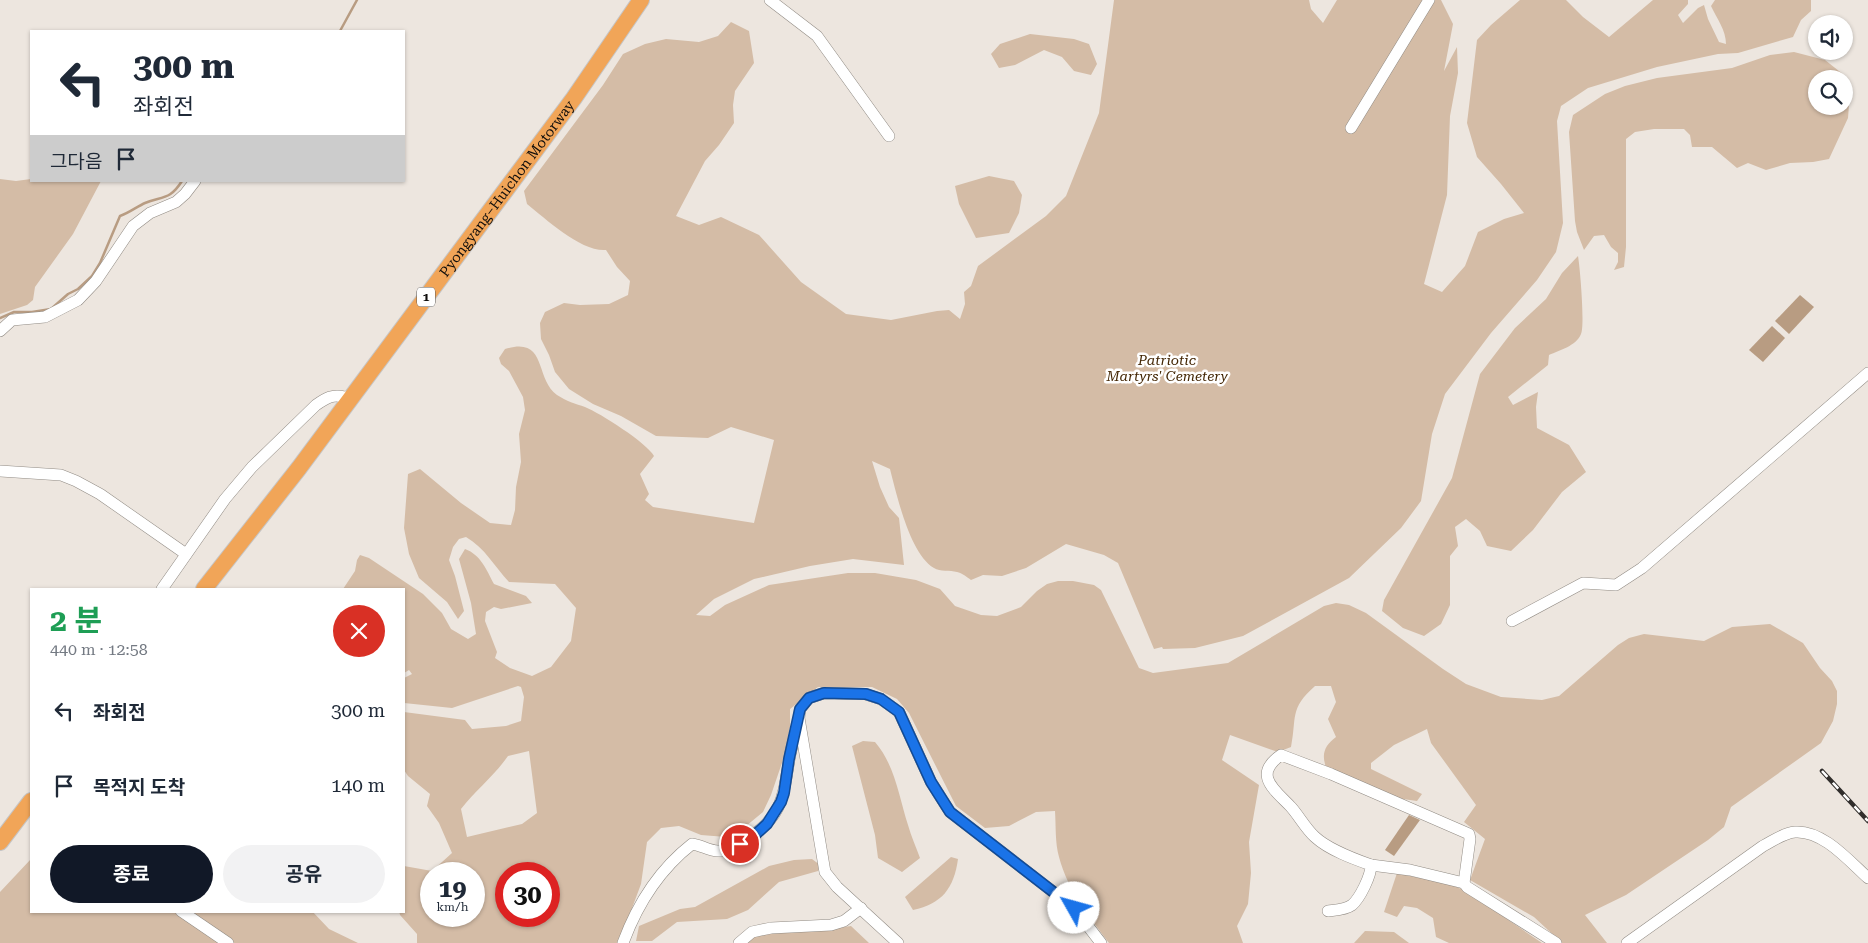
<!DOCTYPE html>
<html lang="ko">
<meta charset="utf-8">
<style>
body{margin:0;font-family:"Roboto Serif","Noto Sans KR",serif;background:#f2f2f3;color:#1f2937;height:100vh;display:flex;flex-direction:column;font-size:19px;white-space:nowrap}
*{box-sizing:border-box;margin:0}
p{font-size:16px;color:#747a83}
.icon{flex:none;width:28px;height:28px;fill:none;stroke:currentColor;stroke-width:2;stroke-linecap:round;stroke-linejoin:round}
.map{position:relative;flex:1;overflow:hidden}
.drawer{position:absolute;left:30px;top:588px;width:375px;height:325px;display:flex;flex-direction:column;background:#fff;border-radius:0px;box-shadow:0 1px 4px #0004}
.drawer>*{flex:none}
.guide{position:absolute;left:30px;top:30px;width:375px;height:152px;border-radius:0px;box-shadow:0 1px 4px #0004;background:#fff;color:#1f2937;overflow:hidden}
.buttons{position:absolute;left:1808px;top:15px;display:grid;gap:10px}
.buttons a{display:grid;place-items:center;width:45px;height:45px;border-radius:50%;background:#fff;box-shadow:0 1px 4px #0004;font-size:25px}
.speed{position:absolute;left:420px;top:862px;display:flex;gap:10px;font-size:25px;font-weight:700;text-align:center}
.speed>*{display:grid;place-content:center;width:65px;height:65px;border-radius:50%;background:#fff;box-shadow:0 1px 4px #0004;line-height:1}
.speed small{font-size:12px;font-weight:400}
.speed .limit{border:8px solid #d22;background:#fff;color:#111}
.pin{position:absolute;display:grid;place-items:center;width:42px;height:42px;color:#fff;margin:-21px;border:2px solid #fff;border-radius:50%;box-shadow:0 1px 5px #0007}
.me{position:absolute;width:55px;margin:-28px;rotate:308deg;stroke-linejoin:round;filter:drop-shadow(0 0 4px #0008)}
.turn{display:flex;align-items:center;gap:18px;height:105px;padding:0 20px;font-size:22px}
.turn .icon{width:65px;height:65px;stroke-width:2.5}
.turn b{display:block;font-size:35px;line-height:42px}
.then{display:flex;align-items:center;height:48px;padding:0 20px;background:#0003;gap:10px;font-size:19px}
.round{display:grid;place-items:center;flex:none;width:52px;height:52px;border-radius:26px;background:#f2f2f3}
.summary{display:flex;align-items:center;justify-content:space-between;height:85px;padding:0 20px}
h1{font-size:30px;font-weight:700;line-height:38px;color:#1e9e55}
.cta{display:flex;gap:10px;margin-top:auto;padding:10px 20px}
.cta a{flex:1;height:58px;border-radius:30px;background:#111827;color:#fff;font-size:20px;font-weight:700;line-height:58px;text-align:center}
.cta a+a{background:#f2f2f3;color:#1f2937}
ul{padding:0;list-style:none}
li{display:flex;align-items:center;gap:15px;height:75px;padding:0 20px}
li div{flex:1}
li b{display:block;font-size:19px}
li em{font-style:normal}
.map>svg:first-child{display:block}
</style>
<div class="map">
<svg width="1868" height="943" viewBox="0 0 1868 943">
<rect width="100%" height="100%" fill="#ede6df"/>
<g fill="#d4bca6" fill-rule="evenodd">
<path d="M1114 0H1309L1311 9 1323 23 1337 0H1441L1453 24 1444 71 1457 47 1458 73 1450 116 1447 195 1424 284 1442 292 1465 266 1478 232 1504 219 1524 213 1501 184 1477 157 1467 123 1477 40 1491 25 1520 0H1566L1583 17 1609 37 1653 0H1688V4L1678 15 1683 23 1698 8 1704 5 1708 19 1719 42 1726 44C1726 30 1717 19 1711 6L1715 0H1811V11L1801 20 1793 37 1738 53 1718 54 1657 67 1588 88 1561 106 1557 121 1563 223 1556 252 1537 280 1491 333 1445 394 1432 434 1421 501 1401 528 1349 578 1243 636 1195 648 1163 649 1162 647 1154 649 1118 563 1104 555 1066 544 1026 568 1002 576 983 575 971 580C967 577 962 573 957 572 950 570 940 572 934 568 910 554 897 496 890 469L872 461 880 487 889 507 899 518 904 565 853 559 810 566 754 579 714 599 696 615 710 616 725 605 769 585 848 573H875L916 580 940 589 955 606 981 615 997 616 1021 607 1037 591 1047 584 1058 581H1073L1094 585 1101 590 1139 668 1153 673 1228 663 1324 606 1336 603 1349 605 1366 613 1443 669 1466 684 1501 697 1542 700 1559 696 1618 645 1629 638 1644 634 1704 641 1732 627 1770 624 1803 643 1820 668 1832 681 1837 691V704L1833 721 1821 743 1731 807 1724 827 1708 840 1626 895 1585 915 1607 943H1562L1534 917 1470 880 1485 839 1464 822 1476 805 1431 743 1427 729 1394 745 1371 763V769L1422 794 1417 801 1396 798 1326 767C1321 754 1325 745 1336 737L1328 719 1336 702 1331 686H1315C1289 709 1297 717 1291 747L1278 752 1230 735 1222 760 1259 785 1249 842 1251 873 1248 904 1237 926 1243 943H1109C1089 916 1068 891 1059 857 1055 843 1056 826 1055 811L1036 812 1009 826 985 828 956 806 909 713 897 699 872 687H818L790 709V727L784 757 771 795 763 812 740 831 726 837 701 835 679 826 661 828 647 842 641 884 619 943H417V934L400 915 399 911H404V866L432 871 452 853 439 823 427 806 430 794 408 776 404 770V712L465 720 472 729 506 726 521 721 524 697 521 687 518 686 452 708 404 703V678L412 674 409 670 404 673V589H343L355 571 357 560 360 555 369 558 423 594 442 613 451 629 468 639 476 634 471 603 459 559 465 549C481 555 486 569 494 584L526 596 532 603 501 609 494 607 486 612 485 621 497 652 495 658 510 668 532 676 551 667 571 641 576 608 555 584 509 582C494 566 485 548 466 537L459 539 453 547 449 560 455 576 464 611 458 619 447 602 419 578 409 554 404 528 408 474 420 469 461 503 490 523 511 525 515 510 516 487 521 462 519 434 525 410 523 397 509 371 501 364 499 358 505 349C548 336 534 378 557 395 566 401 576 404 585 407 600 413 647 443 654 456L640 474 649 494 645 500 653 507 754 523 774 440 731 427 708 438 656 436 621 416 593 404 569 389 555 372 549 355 541 339 540 323 545 312 564 303 580 305 609 304 628 295 630 281 617 267 606 250C581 252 546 219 527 204L524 191 603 85 623 54 645 44 666 39 699 42 718 36 731 22 749 31 754 63 735 91 733 105 734 123 719 145 705 161 676 216 699 225 721 217 759 235 801 282 846 314 891 320 937 311 949 310 960 319 965 304 964 292 971 286 978 266 1046 216 1066 196 1099 113ZM529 751 537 813 522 824 467 837 461 809C476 790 494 776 508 756ZM431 874H474V916H431ZM506 874H549V916H506Z"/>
<polygon points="1030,34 1074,39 1089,44 1097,64 1091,75 1074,71 1062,57 1044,50 1015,65 999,68 991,54 1000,44"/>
<path d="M1794 52 1825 60 1844 75 1850 92 1848 118 1829 159 1813 162 1790 163 1766 170 1748 163 1737 168 1712 147H1692L1690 135 1684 129H1654L1635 132 1626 139V247L1624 267 1614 270 1618 262V253L1611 247 1604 235 1594 236 1584 250 1577 232 1575 221 1569 132 1573 115 1605 94 1625 86 1657 78 1732 68 1770 55ZM1816 79H1844V106H1816Z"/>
<polygon points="989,176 1014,181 1022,195 1019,213 1009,233 976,238 959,204 955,186"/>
<polygon points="0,179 16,181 31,179 31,181 101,181 73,234 35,287 33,300 27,305 0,314"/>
<path d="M1578 256C1580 267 1585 326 1581 334 1576 346 1560 350 1549 355L1548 365 1508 397 1513 405 1538 392 1536 407 1537 428 1569 445 1586 472 1562 492 1533 530 1511 551 1487 546 1480 531 1466 519 1455 527 1458 546 1450 556V605L1441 624 1424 636 1403 628 1382 611 1384 600 1452 478 1480 374 1515 328 1546 299 1562 273Z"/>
<path d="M863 741 875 742C895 765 899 797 908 825 911 836 916 847 920 858L902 872 878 858 875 835 852 746Z"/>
<path d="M951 857 958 859C954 888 942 904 913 910L905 897Z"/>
<polygon points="31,859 31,911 176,911 224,943 0,943 0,892"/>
<polygon points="812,859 820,865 818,871 779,882 748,910 727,919 677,922 652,941 636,941 639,926 680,909 695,907 769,866 794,860"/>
<polygon points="1397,873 1452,885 1466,891 1542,943 1449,943 1436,937 1433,918 1417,908 1404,906 1397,917 1384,912"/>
<polygon points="188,911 312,911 329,929 358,943 234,943 202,924"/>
<path d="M851 926 869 943H746C749 941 752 937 755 936 781 927 822 931 851 926Z"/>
<polygon points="1365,931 1394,932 1409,943 1354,943"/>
</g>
<g fill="#b89c82">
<polygon points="1800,295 1814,307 1789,334 1775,321"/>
<polygon points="1772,326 1785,338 1763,362 1749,350"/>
<polygon points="1409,815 1420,820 1394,856 1385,850"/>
</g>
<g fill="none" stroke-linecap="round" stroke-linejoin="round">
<g stroke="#b89c82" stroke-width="2.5">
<polyline points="340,31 357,0"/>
<path d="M0 318 14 312H32L51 309 68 294 78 289 92 276 100 263 120 216C129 213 138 206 145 203 163 196 170 200 182 181"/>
</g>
<defs>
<g id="minor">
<polyline points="770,0 817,36 889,136"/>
<polyline points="1351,128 1429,0"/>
<polyline points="0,331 12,320 45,317 78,300 96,281 133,226 150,213 176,202 185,194 195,181"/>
<polyline points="0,471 61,475 76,481 100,494 186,554"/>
<path d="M162 589 225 499 252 467 316 405C326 398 332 394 345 397"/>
<polyline points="1512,621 1583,583 1616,585 1642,568 1868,373"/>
<polyline points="1371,865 1410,870 1464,883"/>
<polyline points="181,911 228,943"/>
<path d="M1328 911C1336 910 1345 910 1352 905 1360 898 1371 876 1371 865 1354 859 1329 850 1315 837 1306 829 1299 816 1291 807 1275 790 1252 775 1281 755L1331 774 1469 834 1470 839 1464 883 1467 887 1556 943"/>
<path d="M623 943C637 905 660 869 692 844 701 845 709 851 718 851 727 851 739 844 747 839 782 817 783 798 789 761 791 748 795 735 798 723"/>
<polyline points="739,943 752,932 771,928 831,925 844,921 861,908"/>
<polyline points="898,943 837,887 825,872 799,718 800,709 809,698 824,693 865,694 881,699 899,712 931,782 950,812 1074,908 1101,943"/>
<path d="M1627 943 1763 846C1773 841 1783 833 1795 832 1823 830 1849 861 1868 878"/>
</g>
<g id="highway">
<path id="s1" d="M204 589 299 468 574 98 641 0"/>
<polyline points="0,842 31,801"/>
</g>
</defs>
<use href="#minor" stroke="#918b84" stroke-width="12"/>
<use href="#highway" stroke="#c6c5c5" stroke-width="18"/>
<use href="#minor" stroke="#fff" stroke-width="11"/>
<use href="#highway" stroke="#f1a558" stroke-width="16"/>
<defs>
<polyline id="rail" points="1822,771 1868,821"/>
</defs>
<use href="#rail" stroke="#312e2c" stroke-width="4.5"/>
<use href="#rail" stroke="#fff" stroke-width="2.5" stroke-dasharray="8" stroke-linecap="butt"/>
</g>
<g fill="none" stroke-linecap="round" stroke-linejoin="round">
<defs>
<polyline id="route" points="740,844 756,834 767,824 781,802 784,793 789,759 800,709 809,698 824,693 866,694 881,699 899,712 931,782 950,812 1074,908"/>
</defs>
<use href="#route" stroke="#114b97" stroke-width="12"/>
<use href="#route" stroke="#1a73e8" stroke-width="9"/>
</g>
<g text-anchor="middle" stroke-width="5" stroke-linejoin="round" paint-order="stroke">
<rect fill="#fff" stroke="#585655" stroke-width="1" x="417" y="287.5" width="18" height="19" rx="4"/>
<g font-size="12" font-weight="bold" fill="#100e0c">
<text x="426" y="301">1</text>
</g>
<g font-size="14" fill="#100e0c" stroke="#fff">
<text dy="5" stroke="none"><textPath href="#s1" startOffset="502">Pyongyang–Huichon Motorway</textPath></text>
</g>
<g font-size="14" font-style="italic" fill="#432604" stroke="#fff">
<text x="1167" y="365">Patriotic<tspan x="1167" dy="16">Martyrs' Cemetery</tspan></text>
</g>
</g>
</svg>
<div class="buttons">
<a><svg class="icon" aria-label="sound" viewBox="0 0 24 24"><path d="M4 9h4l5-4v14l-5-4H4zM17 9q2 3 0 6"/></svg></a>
<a><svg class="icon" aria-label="search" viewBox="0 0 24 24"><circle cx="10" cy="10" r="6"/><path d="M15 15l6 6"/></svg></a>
</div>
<div class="speed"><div>19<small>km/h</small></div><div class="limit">30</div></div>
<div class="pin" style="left:740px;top:844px;background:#d93025"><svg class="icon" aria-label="arrive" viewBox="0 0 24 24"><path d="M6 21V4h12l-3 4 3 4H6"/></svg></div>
<svg class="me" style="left:1074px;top:908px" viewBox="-20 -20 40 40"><circle r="19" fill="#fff"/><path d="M0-13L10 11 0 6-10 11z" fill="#1a73e8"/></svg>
<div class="guide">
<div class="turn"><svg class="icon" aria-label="left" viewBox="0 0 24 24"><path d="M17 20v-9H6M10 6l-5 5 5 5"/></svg><div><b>300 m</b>좌회전</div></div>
<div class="then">그다음<svg class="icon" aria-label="arrive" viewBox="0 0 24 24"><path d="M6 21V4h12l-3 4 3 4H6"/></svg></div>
</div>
<section class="drawer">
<div class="summary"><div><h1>2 분</h1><p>440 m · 12:58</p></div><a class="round" style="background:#d93025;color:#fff"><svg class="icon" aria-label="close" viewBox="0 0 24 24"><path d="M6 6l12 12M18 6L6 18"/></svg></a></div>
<ul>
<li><svg class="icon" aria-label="left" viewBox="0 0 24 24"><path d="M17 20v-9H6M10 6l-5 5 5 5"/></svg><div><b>좌회전</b></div><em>300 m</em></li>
<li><svg class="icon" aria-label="arrive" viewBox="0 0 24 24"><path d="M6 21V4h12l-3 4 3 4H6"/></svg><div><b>목적지 도착</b></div><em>140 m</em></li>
</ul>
<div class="cta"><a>종료</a><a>공유</a></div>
</section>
</div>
